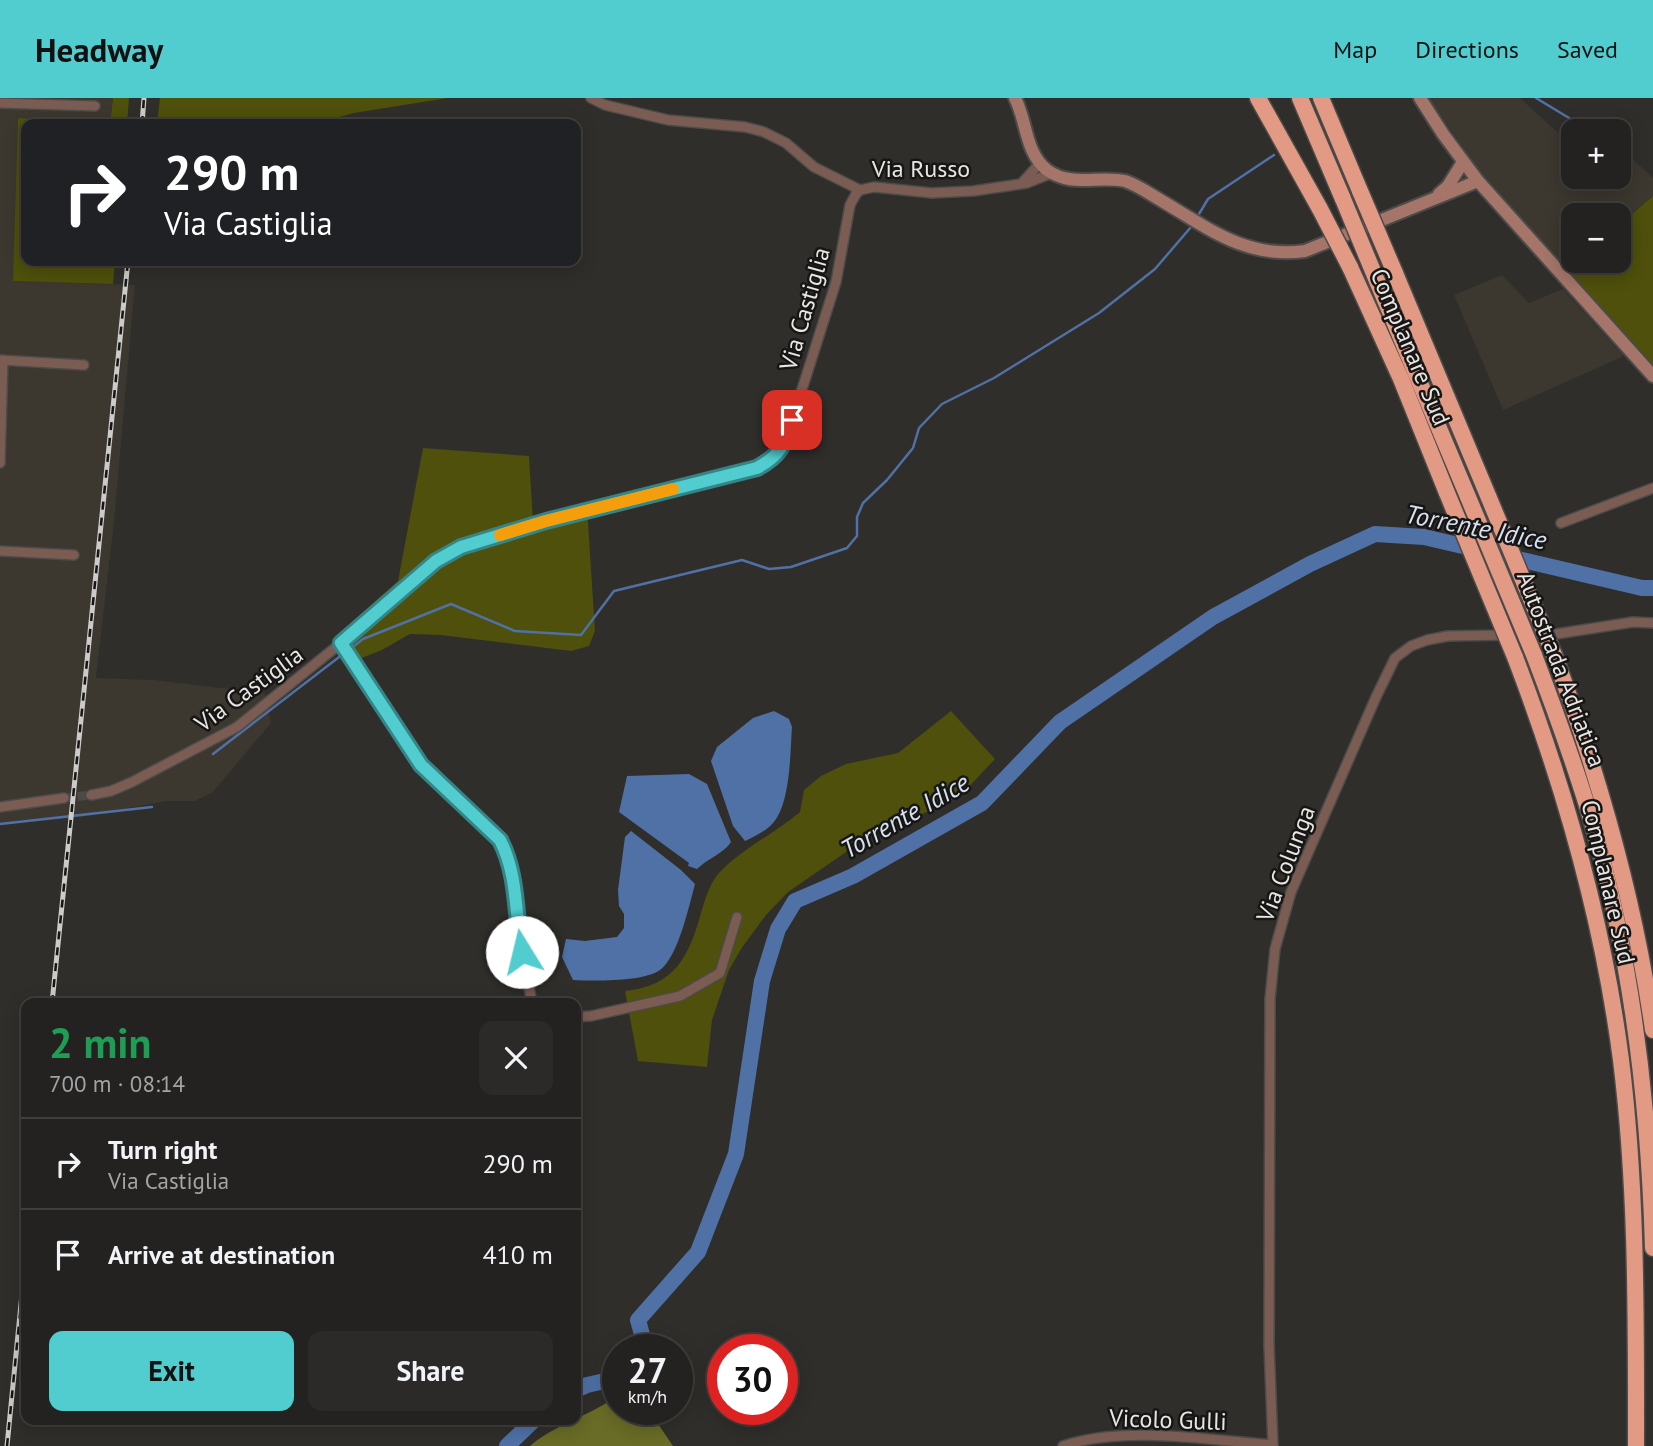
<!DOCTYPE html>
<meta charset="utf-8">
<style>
body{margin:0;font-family:"PT Sans",sans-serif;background:#2b2a29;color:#f1f3f6;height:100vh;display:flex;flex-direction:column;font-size:26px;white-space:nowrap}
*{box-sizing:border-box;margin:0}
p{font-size:23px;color:#a3a4a5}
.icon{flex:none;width:38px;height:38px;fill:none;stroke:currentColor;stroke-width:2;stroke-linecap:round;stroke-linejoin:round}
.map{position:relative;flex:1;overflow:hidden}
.drawer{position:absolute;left:21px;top:900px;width:560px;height:427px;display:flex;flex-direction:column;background:#232220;border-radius:14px;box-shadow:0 4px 18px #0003,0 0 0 2px #403f3e}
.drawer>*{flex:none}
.hud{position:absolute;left:21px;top:21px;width:560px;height:147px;border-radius:14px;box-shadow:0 4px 18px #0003,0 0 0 2px #403f3e;background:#202124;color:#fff;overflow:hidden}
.buttons{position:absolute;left:1561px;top:21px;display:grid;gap:14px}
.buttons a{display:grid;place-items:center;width:70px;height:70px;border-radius:14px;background:#232220;box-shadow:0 4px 18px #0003,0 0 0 2px #403f3e;font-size:35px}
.speed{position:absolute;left:602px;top:1236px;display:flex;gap:14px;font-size:35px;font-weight:700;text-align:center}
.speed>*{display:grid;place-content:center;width:91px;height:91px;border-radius:50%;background:#232220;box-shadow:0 4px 18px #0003,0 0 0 2px #403f3e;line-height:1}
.speed small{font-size:18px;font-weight:400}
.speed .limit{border:10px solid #d22;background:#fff;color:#111}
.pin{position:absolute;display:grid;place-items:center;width:60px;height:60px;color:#fff;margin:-30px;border-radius:14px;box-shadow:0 4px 10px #0006}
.me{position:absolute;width:77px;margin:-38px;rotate:351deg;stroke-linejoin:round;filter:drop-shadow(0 0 5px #0008)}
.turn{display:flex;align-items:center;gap:24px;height:147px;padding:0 28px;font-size:32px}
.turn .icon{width:91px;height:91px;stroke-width:2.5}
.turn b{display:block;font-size:49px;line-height:60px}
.round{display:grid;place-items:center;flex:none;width:74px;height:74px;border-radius:14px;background:#2b2a29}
.head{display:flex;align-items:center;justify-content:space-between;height:119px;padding:0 28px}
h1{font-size:42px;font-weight:600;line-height:52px;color:#1e9e55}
.primary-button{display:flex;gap:14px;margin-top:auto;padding:14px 28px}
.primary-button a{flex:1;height:80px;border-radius:14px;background:#52cdcf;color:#111;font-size:28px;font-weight:600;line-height:80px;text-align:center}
.primary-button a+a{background:#2b2a29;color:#f1f3f6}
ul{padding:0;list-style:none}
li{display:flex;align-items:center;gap:21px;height:91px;padding:0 28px;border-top:2px solid #403f3e}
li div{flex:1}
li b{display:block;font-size:26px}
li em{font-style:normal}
header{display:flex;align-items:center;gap:42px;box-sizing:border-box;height:98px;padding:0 35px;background:#52cdcf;color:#111}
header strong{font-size:33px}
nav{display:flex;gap:38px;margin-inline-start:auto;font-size:24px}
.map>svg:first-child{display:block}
</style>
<header>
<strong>Headway</strong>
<nav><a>Map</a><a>Directions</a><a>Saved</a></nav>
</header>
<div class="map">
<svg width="1653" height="1348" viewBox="0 0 1653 1348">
<rect width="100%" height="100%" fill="#2f2e2b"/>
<g fill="#3c372f">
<polygon points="0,0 113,0 110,25 18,21 14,183 135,187 114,423 96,580 153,582 265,595 271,625 213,694 195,703 167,703 81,719 0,727"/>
<polygon points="1428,0 1520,0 1563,39 1573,40 1573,79 1619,79 1619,48 1653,80 1653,98 1619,126 1619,117 1573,117 1575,163 1564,172 1477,69"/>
<polygon points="1502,177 1529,205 1563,191 1624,258 1503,312 1454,197"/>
</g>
<g fill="#4e500b">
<polygon points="113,0 129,0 127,26 26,26 26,163 115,163 113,186 13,183 18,20 110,26"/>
<polygon points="160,0 448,0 354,15 314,26 157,26"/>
<polygon points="1653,98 1653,269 1565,174 1578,163 1619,163 1619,127"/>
<polygon points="423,350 529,358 533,423 587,409 595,533 589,548 571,553 441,537 410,536 382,552 354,563 343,550 343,532 398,483"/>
<path d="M951 613 995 661 963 695 941 709 886 729 865 741 788 794 766 817 741 851 729 872 712 922 707 969 638 963 625 893C674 888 689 859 701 815 705 802 709 787 718 776 741 751 774 736 800 714L804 692 821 678 846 666 898 655Z"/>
</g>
<path fill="#696c26" d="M618 1297V1311H648L673 1348H530C557 1325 591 1318 618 1297Z"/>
<g fill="#4f71a6">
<path d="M774 613 789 621 792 629C790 655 791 712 769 729 762 735 753 739 745 743L733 728 711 663 717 649 753 620Z"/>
<path d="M689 676 707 686 731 744C724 755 707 761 697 771L688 768 689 765 619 714 627 678Z"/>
<path d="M631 733 681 772 695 786C689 808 678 859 660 872 643 884 594 883 573 882L562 859 566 841 585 843 617 839 624 830V816L619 808 618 792 625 739Z"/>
</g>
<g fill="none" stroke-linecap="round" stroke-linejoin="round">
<g stroke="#4f71a6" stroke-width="2.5">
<polyline points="1536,0 1574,23"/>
<polyline points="1199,116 1208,101 1274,57"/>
<polyline points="349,552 363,541 451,506 515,533 581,537 614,493 742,462 769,471 791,469 847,450 857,438 857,419 863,405 887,382 913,350 919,330 942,306 994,280 1099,215 1155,171 1191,129"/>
<polyline points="213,656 343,556"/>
<polyline points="0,726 152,709"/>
</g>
<g stroke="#4f71a6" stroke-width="16">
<polyline points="642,1251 644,1244 638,1222 698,1154 736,1056 762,883 778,831 795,803 853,778 982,705 1060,624 1213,519 1310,466 1375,436 1424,439 1642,490 1653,490"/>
<polyline points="576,1292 587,1287 618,1280"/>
<polyline points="507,1348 535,1321"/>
</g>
<polyline stroke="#4b4a47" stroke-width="9" stroke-dasharray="9 4.5" stroke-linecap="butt" points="64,700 91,697"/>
<defs>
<g id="street">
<polyline points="591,0 605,7 668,22 745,29 764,34 786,45 814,69 860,92 874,89 932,95 973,93 1027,85 1052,75"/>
<polyline points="0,5 95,8"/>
<polyline points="1022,85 1040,65"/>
<polyline points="0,262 84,267"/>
<polyline points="0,365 3,262"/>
<polyline points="1561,425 1653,390"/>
<polyline points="0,453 74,457"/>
<polyline points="1523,537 1556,536 1633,524 1653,525"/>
<polyline points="341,545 421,667 500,742 508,757 512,772 517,828 532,905"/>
<polyline points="91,697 111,693 132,684 237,629 341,545 437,463 461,449 546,423 757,370 777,357 785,345 836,184 850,107 856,96 860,92"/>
<polyline points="0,709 64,700"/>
<polyline points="576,919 591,918 680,898 720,875 737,819"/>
<path d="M1063 1348C1123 1327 1210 1342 1273 1347"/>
<polyline points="1273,1348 1269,1247 1270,901 1275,851 1291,794 1376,599 1395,560 1411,548 1427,542 1448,538 1509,537"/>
</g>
<g id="secondary">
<path d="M1015 0C1027 23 1025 55 1047 72 1072 90 1098 77 1125 83 1138 87 1151 97 1162 103 1209 131 1247 161 1305 153L1478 83"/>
<polyline points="1420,0 1443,36 1478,83 1653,278"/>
<polyline points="1439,96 1448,88 1463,64"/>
</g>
<g id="highway">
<polyline points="1258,0 1320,111"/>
<polyline points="1300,0 1343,101"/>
<polyline points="1321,0 1360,93"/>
<polyline points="1350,169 1401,281 1447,395"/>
<polyline points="1395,175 1489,400"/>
<polyline points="1377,183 1468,399"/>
<path d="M1534 557C1555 612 1575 667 1592 724 1632 862 1649 1007 1653 1150"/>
<path d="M1515 559C1565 690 1603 823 1621 962 1637 1090 1636 1219 1636 1348"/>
<path d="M1555 559C1600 681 1635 803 1653 932"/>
</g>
</defs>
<use href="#street" stroke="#4c4b49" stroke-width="12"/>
<use href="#secondary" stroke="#4c4b49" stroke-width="16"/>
<use href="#highway" stroke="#4c4b49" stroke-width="19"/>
<use href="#street" stroke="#7a5c53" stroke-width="9"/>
<use href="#secondary" stroke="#a47568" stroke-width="12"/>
<use href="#highway" stroke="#e29a85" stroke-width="16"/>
<defs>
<g id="rail">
<polyline points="142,26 144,0"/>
<polyline points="52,905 128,163"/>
<polyline points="7,1348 26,1155"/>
</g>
</defs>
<use href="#rail" stroke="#cccbc9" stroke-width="5"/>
<use href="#rail" stroke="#171615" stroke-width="2.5" stroke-dasharray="8" stroke-linecap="butt"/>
<defs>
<g id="highway-bridge">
<polyline points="1360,93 1395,175"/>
<polyline points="1343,101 1377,183"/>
<polyline points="1320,111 1350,169"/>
<polyline points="1447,395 1515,559"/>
<polyline points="1468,399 1534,557"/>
<polyline points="1489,400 1555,559"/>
</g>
</defs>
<use href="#highway-bridge" stroke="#4c4b49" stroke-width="19" stroke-linecap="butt"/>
<use href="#highway-bridge" stroke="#e29a85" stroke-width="16"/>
</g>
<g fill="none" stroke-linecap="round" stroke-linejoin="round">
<defs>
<path id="route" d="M522 854C515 817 518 776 500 742L421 667 341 545 436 463 461 449 546 423 757 370C781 357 784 347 792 322"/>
</defs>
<use href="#route" stroke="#358587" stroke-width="18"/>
<use href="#route" stroke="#52cdcf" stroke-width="12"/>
<polyline stroke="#f59e0b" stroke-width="12" points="500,437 546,423 673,391"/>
</g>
<g text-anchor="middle" stroke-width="5" stroke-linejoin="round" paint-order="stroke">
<g font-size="24" fill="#e7e6e4" stroke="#171615">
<text x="921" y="79">Via Russo</text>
<text transform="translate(805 211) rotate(-74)" y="8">Via Castiglia</text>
<text transform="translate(1410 249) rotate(67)" y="8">Complanare Sud</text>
<text transform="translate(1561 571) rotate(69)" y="8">Autostrada Adriatica</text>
<text transform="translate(249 591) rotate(-36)" y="8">Via Castiglia</text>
<text transform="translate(1286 766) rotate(-69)" y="8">Via Colunga</text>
<text transform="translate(1608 784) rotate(77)" y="8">Complanare Sud</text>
<text transform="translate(1168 1322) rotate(2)" y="8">Vicolo Gulli</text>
</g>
<g font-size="26" font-style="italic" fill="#d7e2f1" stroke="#171615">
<text transform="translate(1476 429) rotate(11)" y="9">Torrente Idice</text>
<text transform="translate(905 718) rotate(-30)" y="9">Torrente Idice</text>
</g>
</g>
</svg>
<div class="buttons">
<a>+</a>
<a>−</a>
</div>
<div class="speed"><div>27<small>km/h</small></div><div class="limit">30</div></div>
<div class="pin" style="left:792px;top:322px;background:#d93025"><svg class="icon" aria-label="arrive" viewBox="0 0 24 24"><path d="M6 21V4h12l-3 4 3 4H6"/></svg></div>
<svg class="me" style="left:522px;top:854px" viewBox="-20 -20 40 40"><circle r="19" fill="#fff"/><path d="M0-13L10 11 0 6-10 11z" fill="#52cdcf"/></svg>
<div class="hud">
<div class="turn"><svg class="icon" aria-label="right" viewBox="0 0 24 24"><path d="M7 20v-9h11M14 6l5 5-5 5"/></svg><div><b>290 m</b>Via Castiglia</div></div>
</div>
<section class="drawer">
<div class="head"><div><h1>2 min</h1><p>700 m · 08:14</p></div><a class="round"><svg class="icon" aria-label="close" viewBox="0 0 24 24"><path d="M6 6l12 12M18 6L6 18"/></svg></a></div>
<ul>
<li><svg class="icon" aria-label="right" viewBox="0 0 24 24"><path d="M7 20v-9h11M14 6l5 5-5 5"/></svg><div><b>Turn right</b><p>Via Castiglia</p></div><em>290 m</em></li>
<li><svg class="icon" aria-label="arrive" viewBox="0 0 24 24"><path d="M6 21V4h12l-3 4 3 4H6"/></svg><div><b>Arrive at destination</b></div><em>410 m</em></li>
</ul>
<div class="primary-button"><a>Exit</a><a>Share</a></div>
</section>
</div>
